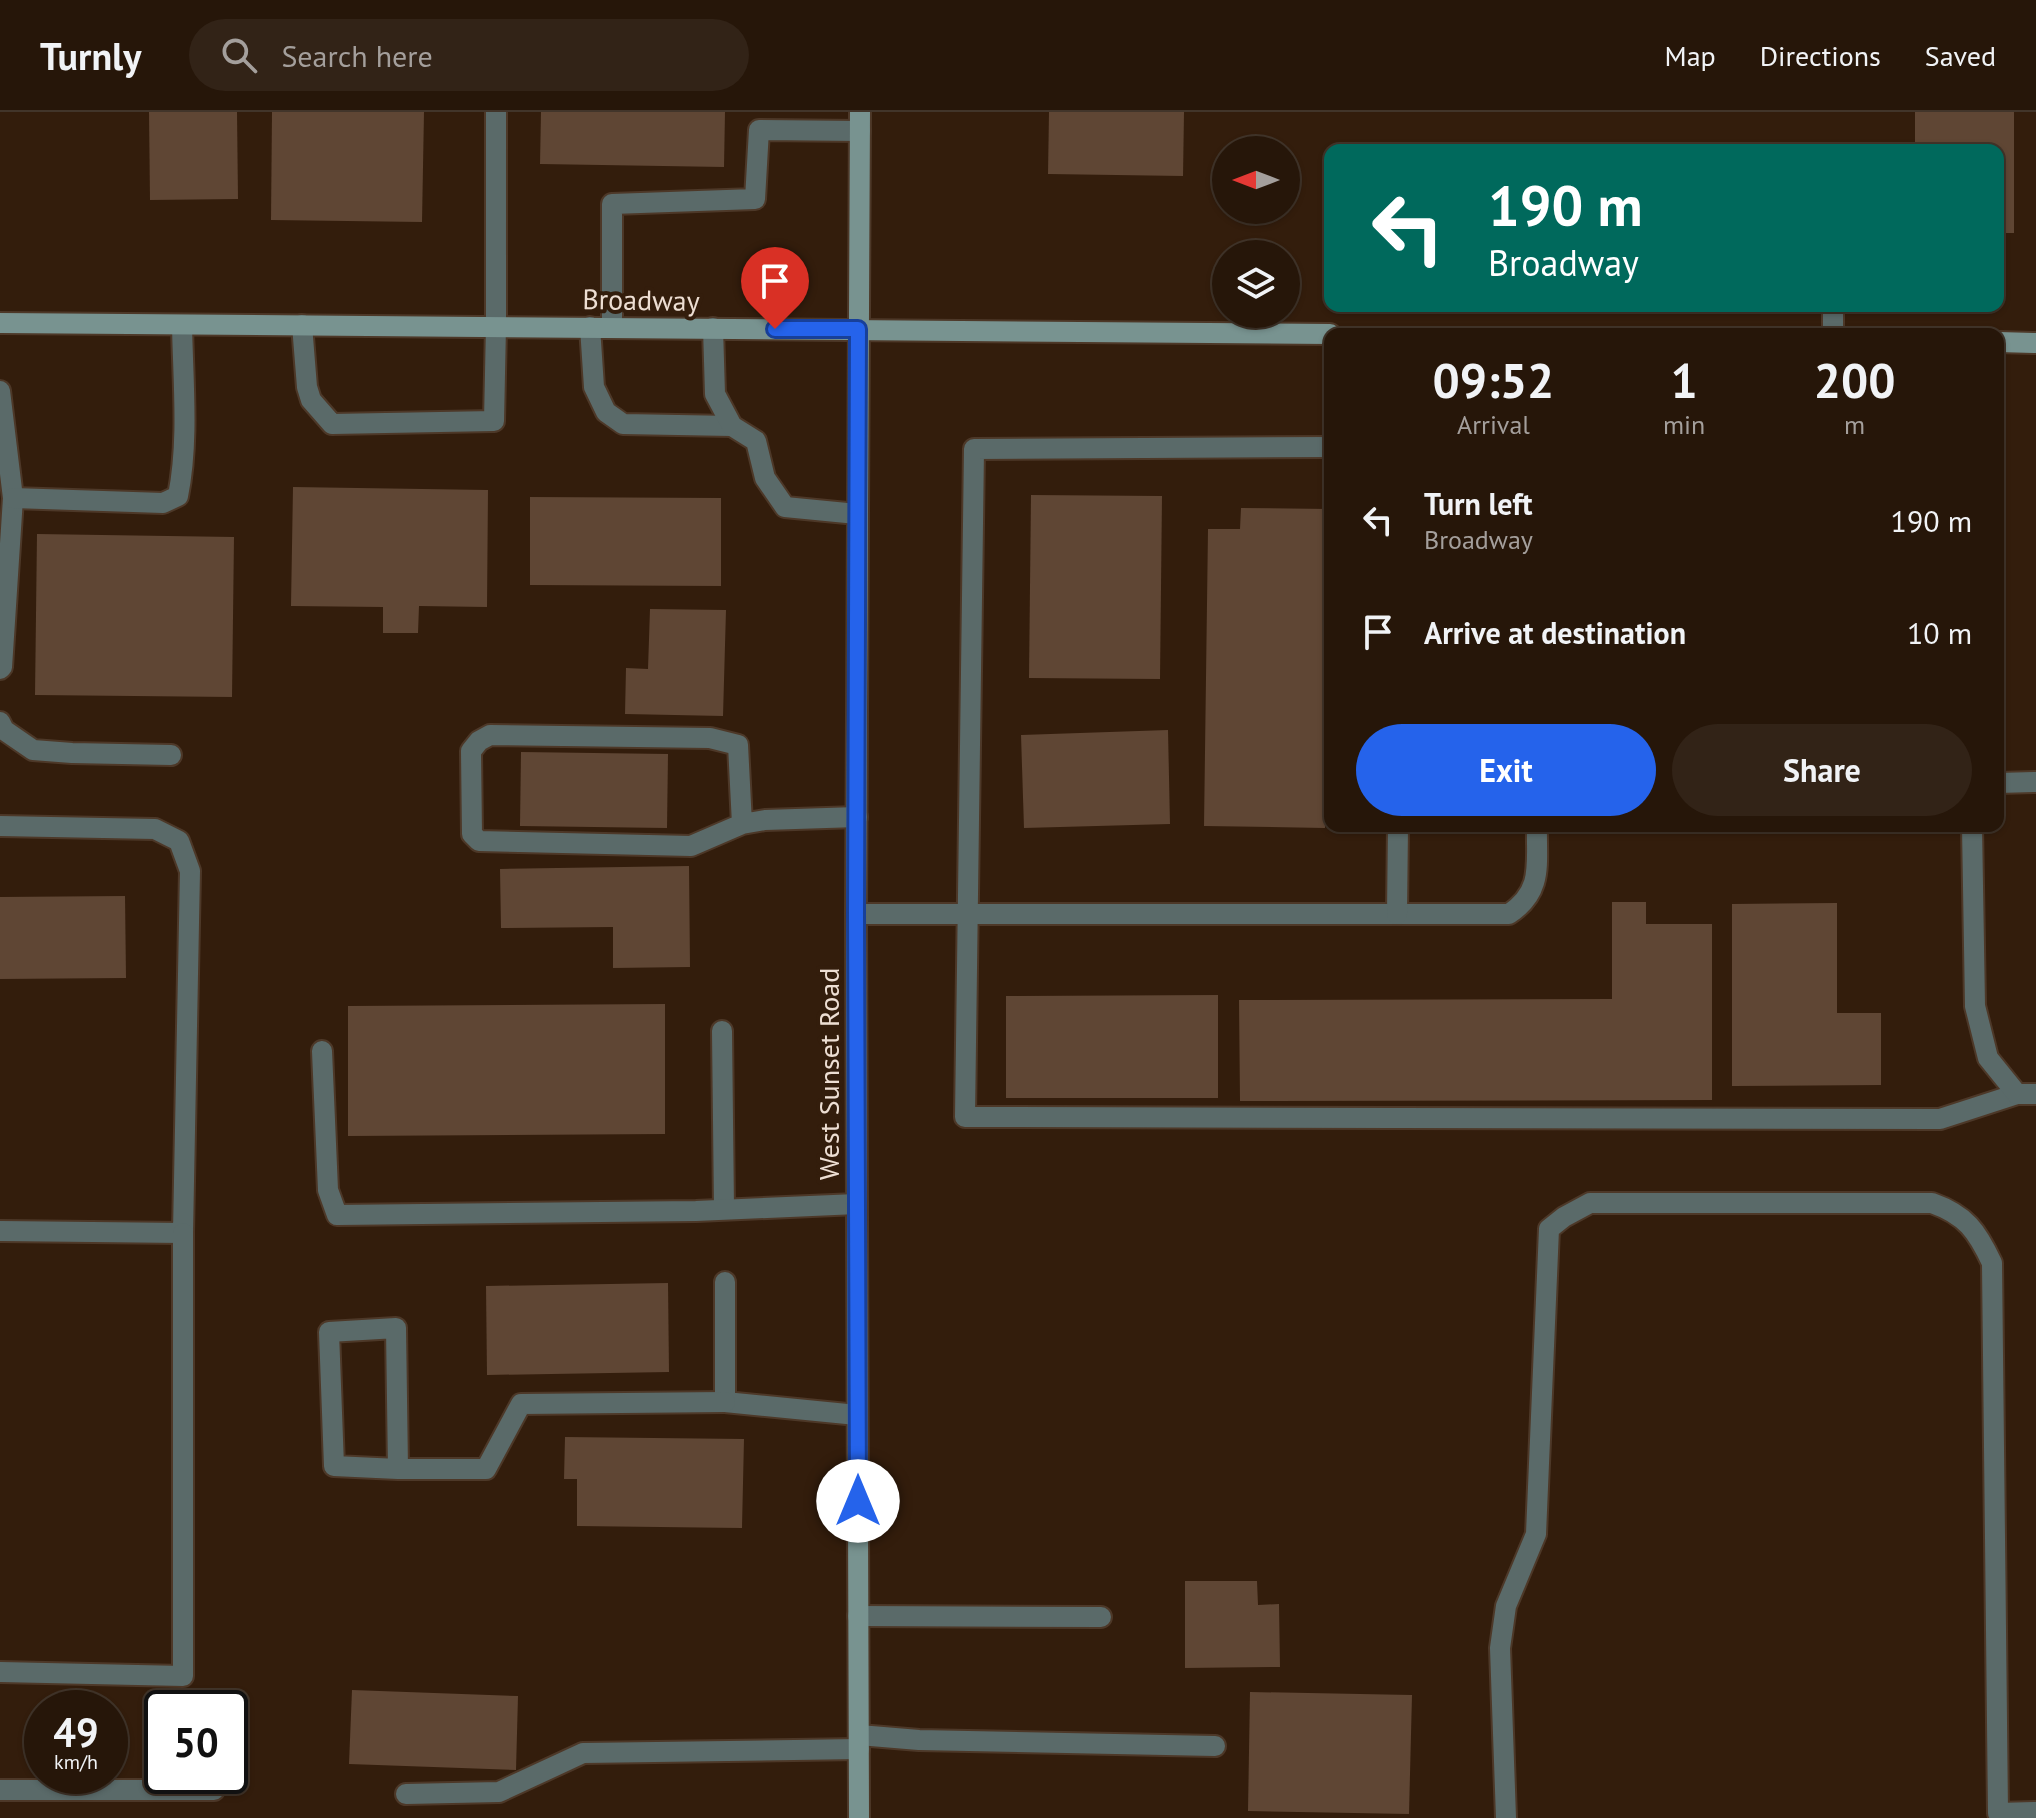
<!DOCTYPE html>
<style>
body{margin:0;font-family:"PT Sans",sans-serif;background:#322317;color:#f1f3f6;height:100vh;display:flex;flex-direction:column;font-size:30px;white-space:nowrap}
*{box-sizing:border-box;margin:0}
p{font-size:26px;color:#a49f9c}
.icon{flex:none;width:44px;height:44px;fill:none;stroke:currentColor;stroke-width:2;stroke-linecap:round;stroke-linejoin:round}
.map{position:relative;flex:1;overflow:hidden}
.side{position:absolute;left:1324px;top:216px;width:680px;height:504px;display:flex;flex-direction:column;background:#261609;border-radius:16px;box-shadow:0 2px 6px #0004,0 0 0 2px #42352a}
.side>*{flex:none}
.guide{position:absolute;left:1324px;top:32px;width:680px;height:168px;border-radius:16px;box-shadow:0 2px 6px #0004,0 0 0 2px #42352a;background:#00695c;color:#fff;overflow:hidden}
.needle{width:52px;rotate:270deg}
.buttons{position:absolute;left:1212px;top:24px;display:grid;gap:16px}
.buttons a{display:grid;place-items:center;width:88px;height:88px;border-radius:50%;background:#261609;box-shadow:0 2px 6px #0004,0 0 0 2px #42352a;font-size:40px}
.speed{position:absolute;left:24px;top:1578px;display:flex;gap:16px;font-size:40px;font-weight:700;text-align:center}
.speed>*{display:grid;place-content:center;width:104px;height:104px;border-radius:50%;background:#261609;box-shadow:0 2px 6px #0004,0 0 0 2px #42352a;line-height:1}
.speed small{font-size:20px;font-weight:400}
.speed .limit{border:4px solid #111;border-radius:12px;background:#fff;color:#111}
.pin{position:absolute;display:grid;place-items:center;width:68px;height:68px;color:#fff;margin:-82px -34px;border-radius:50% 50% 50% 0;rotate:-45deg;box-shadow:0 0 8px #0007}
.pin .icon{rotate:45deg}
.me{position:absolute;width:88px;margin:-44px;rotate:0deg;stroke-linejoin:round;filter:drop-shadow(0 0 6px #0008)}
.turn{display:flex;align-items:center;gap:28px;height:168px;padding:0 32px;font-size:36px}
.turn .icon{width:104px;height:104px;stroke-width:2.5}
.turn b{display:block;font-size:56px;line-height:68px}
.eta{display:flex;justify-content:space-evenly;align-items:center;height:136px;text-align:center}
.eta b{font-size:48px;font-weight:800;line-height:56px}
.primary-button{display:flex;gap:16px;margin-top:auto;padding:16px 32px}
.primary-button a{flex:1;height:92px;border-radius:48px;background:#2563eb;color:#fff;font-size:32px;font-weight:800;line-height:92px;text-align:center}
.primary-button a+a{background:#322317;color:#f1f3f6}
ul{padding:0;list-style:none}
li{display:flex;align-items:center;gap:24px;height:112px;padding:0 32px}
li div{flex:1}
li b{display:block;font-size:30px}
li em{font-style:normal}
header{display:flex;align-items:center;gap:48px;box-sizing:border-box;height:112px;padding:0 40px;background:#261609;border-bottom:2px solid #42352a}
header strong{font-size:38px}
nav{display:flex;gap:44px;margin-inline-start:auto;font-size:28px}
.search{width:560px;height:72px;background:#322317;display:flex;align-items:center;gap:20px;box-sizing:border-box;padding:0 28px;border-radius:44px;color:#a49f9c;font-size:30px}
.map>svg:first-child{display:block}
</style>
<header>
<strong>Turnly</strong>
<div class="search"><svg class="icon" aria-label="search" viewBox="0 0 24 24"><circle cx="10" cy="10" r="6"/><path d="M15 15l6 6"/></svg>Search here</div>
<nav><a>Map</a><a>Directions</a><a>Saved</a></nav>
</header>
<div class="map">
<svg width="2036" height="1706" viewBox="0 0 2036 1706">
<rect width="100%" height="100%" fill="#331d0c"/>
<g fill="#5f4634">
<polygon points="149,0 237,0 238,87 150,88"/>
<polygon points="272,0 424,0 422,110 271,108"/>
<polygon points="541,0 725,0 724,55 540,52"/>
<polygon points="1049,0 1184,0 1183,64 1048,62"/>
<polygon points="1915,0 2014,0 2014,121 1998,121 1998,38 1915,38"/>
<polygon points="293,375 488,378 487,495 419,494 418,521 383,521 383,495 291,494"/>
<polygon points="1031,383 1162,384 1160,567 1029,566"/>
<polygon points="530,385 721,386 721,474 530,473"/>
<polygon points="1241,396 1329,397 1325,716 1204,714 1208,417 1240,417"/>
<polygon points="37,422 234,425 232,585 35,583"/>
<polygon points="650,497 726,498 723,604 625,602 626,556 648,557"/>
<polygon points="1168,618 1170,712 1024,716 1021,623"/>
<polygon points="521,640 668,642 667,716 520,714"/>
<polygon points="689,754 690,855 613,856 613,815 501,816 500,757"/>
<polygon points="125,784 126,866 0,867 0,785"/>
<polygon points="1612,790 1646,790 1646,812 1712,812 1712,988 1240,989 1239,888 1612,887"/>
<polygon points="1837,791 1837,901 1881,901 1881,973 1732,974 1732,792"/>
<polygon points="1218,883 1218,986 1006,986 1006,884"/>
<polygon points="665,892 665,1022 348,1024 348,894"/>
<polygon points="668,1171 669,1260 487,1263 486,1174"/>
<polygon points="565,1325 744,1327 742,1416 577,1414 577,1367 564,1367"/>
<polygon points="1185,1469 1257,1469 1258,1493 1279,1492 1280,1555 1185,1556"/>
<polygon points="352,1578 518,1584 516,1658 349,1652"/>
<polygon points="1250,1580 1412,1583 1409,1702 1248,1699"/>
</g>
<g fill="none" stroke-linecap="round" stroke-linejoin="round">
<defs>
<g id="lane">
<polyline points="1833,194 1833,222"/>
<polyline points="302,213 307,275 311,288 332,312 494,309 496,214 496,0"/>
<polyline points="590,215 594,275 606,300 623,312 732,314"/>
<polyline points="612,216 612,92 755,87 759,18 860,19"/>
<polyline points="713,216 715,282 732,314 756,329 765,366 785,395 857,402"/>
<polyline points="0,279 13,386 2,555 0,557"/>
<polyline points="1330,335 974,337 965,1005 1940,1007 2017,982"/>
<path d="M13 386 163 391 178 384C189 329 183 269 182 213"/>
<polyline points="0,610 4,618 33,638 72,641 171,643"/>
<polyline points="1998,671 2036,670"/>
<polyline points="742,712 738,633 710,626 490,623 479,629 471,639 472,722 479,729 691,734 742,712 765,708 857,705"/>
<polyline points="0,714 155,717 179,729 190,759 183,1121 0,1119"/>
<polyline points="1972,714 1975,894 1988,946 2017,982 2036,982"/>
<path d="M856 802H1509C1544 779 1536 751 1537 714"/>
<polyline points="1397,802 1398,714"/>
<polyline points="722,919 724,1097"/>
<polyline points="322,939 328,1078 337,1103 696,1099 857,1092"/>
<polyline points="725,1170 725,1290 857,1303"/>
<polyline points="398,1357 334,1354 329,1220 396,1216 398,1357 486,1357 521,1292 725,1290"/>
<polyline points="858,1504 1101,1505"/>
<polyline points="0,1560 183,1564 183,1121"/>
<polyline points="859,1623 919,1628 1215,1634"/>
<polyline points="0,1678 214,1678"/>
<polyline points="406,1682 499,1680 583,1641 859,1637"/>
<path d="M1506 1706 1500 1536 1506 1494 1536 1422 1549 1117 1564 1105 1590 1091H1932C1966 1103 1977 1119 1992 1151L1998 1701 2036 1700"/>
</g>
<g id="secondary">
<polyline points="0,211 1330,222"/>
<polyline points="1998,230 2036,231"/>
<polyline points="859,1706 856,802 860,0"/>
</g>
</defs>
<use href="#lane" stroke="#4d3828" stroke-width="24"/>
<use href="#secondary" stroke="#4d3828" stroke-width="24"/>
<use href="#lane" stroke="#5a6a69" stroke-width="20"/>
<use href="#secondary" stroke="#789390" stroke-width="20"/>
</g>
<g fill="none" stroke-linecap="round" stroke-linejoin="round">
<defs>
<polyline id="route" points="775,217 858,217 856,802 858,1389"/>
</defs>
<use href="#route" stroke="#184099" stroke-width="20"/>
<use href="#route" stroke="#2563eb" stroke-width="14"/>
</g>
<g text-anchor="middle" stroke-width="8" stroke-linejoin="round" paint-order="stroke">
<g font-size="28" fill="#edded3" stroke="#331d0c">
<text transform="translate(641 188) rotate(1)" y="10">Broadway</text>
<text transform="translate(829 962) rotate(-90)" y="10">West Sunset Road</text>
</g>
</g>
</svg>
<div class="buttons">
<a><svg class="needle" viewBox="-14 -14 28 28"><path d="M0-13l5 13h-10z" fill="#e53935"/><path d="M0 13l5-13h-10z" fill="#a49f9c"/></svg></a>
<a><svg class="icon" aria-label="layers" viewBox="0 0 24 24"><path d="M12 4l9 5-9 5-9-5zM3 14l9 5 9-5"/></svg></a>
</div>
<div class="speed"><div>49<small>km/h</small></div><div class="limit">50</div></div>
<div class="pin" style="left:775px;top:217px;background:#d93025"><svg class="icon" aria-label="arrive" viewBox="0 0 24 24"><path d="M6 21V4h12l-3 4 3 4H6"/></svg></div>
<svg class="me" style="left:858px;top:1389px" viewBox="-20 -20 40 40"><circle r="19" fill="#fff"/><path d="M0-13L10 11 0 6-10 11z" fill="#2563eb"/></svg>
<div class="guide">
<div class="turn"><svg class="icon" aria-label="left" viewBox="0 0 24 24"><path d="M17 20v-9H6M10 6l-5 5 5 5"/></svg><div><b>190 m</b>Broadway</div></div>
</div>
<section class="side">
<div class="eta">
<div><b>09:52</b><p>Arrival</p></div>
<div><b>1</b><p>min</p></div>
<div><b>200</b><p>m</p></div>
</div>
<ul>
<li><svg class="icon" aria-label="left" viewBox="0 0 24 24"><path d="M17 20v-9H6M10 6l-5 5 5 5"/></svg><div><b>Turn left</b><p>Broadway</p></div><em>190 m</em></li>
<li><svg class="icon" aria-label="arrive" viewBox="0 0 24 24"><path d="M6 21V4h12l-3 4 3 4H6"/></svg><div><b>Arrive at destination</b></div><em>10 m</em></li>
</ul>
<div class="primary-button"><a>Exit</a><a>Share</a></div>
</section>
</div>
